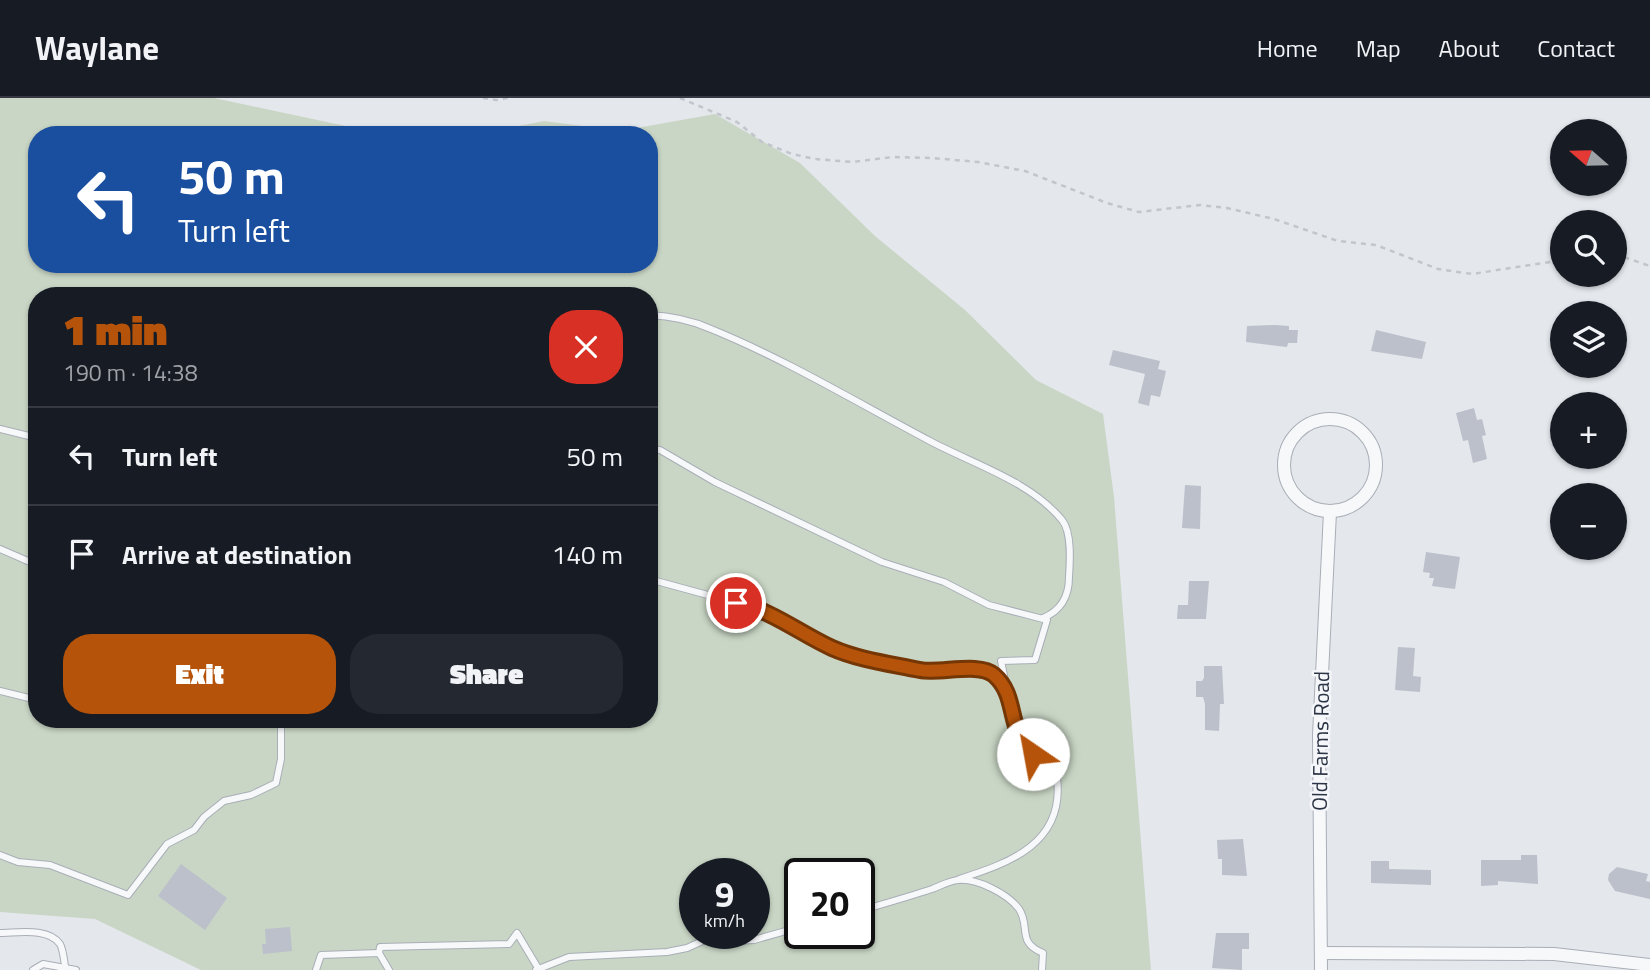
<!DOCTYPE html>
<meta charset="utf-8">
<style>
body{margin:0;font-family:"Titillium Web",sans-serif;background:#242831;color:#f1f3f6;height:100vh;display:flex;flex-direction:column;font-size:26px;white-space:nowrap}
*{box-sizing:border-box;margin:0}
p{font-size:23px;color:#9ea1a6}
.icon{flex:none;width:38px;height:38px;fill:none;stroke:currentColor;stroke-width:2;stroke-linecap:round;stroke-linejoin:round}
.map{position:relative;flex:1;overflow:hidden}
.panel{position:absolute;left:28px;top:189px;width:630px;height:441px;display:flex;flex-direction:column;background:#171b24;border-radius:28px;box-shadow:0 2px 5px #0004}
.panel>*{flex:none}
.hud{position:absolute;left:28px;top:28px;width:630px;height:147px;border-radius:28px;box-shadow:0 2px 5px #0004;background:#1a4fa0;color:#fff;overflow:hidden}
.needle{width:46px;rotate:290deg}
.controls{position:absolute;left:1550px;top:21px;display:grid;gap:14px}
.controls a{display:grid;place-items:center;width:77px;height:77px;border-radius:50%;background:#171b24;box-shadow:0 2px 5px #0004;font-size:35px}
.speed{position:absolute;left:679px;top:760px;display:flex;gap:14px;font-size:35px;font-weight:700;text-align:center}
.speed>*{display:grid;place-content:center;width:91px;height:91px;border-radius:50%;background:#171b24;box-shadow:0 2px 5px #0004;line-height:1}
.speed small{font-size:18px;font-weight:400}
.speed .limit{border:4px solid #111;border-radius:10px;background:#fff;color:#111}
.pin{position:absolute;display:grid;place-items:center;width:60px;height:60px;color:#fff;margin:-30px;border:4px solid #fff;border-radius:50%;box-shadow:0 2px 7px #0007}
.me{position:absolute;width:77px;margin:-38px;rotate:327deg;stroke-linejoin:round;filter:drop-shadow(0 0 5px #0008)}
.turn{display:flex;align-items:center;gap:24px;height:147px;padding:0 35px;font-size:32px}
.turn .icon{width:91px;height:91px;stroke-width:2.5}
.turn b{display:block;font-size:49px;line-height:60px}
.round{display:grid;place-items:center;flex:none;width:74px;height:74px;border-radius:28px;background:#242831}
.overview{display:flex;align-items:center;justify-content:space-between;height:119px;padding:0 35px}
h1{font-size:42px;font-weight:800;line-height:52px;color:#b45309}
.cta{display:flex;gap:14px;margin-top:auto;padding:14px 35px}
.cta a{flex:1;height:80px;border-radius:28px;background:#b45309;color:#fff;font-size:28px;font-weight:800;line-height:80px;text-align:center}
.cta a+a{background:#242831;color:#f1f3f6}
ul{padding:0;list-style:none}
li{display:flex;align-items:center;gap:21px;height:98px;padding:0 35px;border-top:2px solid #363941}
li div{flex:1}
li b{display:block;font-size:26px}
li em{font-style:normal}
header{display:flex;align-items:center;gap:42px;box-sizing:border-box;height:98px;padding:0 35px;background:#171b24;border-bottom:2px solid #363941}
header strong{font-size:33px}
nav{display:flex;gap:38px;margin-inline-start:auto;font-size:24px}
.map>svg:first-child{display:block}
</style>
<header>
<strong>Waylane</strong>
<nav><a>Home</a><a>Map</a><a>About</a><a>Contact</a></nav>
</header>
<div class="map">
<svg width="1650" height="872" viewBox="0 0 1650 872">
<rect width="100%" height="100%" fill="#e4e7ec"/>
<path fill="#c9d6c5" fill-rule="evenodd" d="M0 0H214L388 37H37V166H88L73 172 97 166H649V37H475L544 23 620 33 715 16 800 65 875 138 965 212 1036 282 1103 316 1114 399 1151 872H201L95 821 0 814ZM37 198H649V621H37ZM695 775H754V835H695ZM800 775H859V835H800Z"/>
<g fill="#bbc0ca">
<polygon points="1275,227 1289,228 1289,232 1298,232 1297,245 1288,245 1287,249 1246,244 1247,228"/>
<polygon points="1376,232 1426,244 1422,261 1371,253"/>
<polygon points="1113,252 1160,263 1158,271 1166,273 1160,299 1151,297 1149,308 1138,305 1145,276 1109,267"/>
<polygon points="1474,310 1477,322 1482,321 1486,337 1482,338 1487,361 1473,365 1468,342 1463,343 1456,315"/>
<polygon points="1185,387 1201,388 1200,431 1182,430"/>
<polygon points="1426,454 1460,459 1455,491 1432,488 1434,480 1429,480 1430,475 1423,474"/>
<polygon points="1189,483 1209,483 1206,521 1177,521 1178,507 1188,507"/>
<polygon points="1398,549 1415,550 1413,578 1421,579 1420,594 1395,592"/>
<polygon points="1204,568 1222,568 1224,606 1220,606 1219,633 1205,632 1205,606 1203,599 1196,599 1196,583 1202,583 1204,580"/>
<polygon points="1243,741 1247,778 1222,777 1222,761 1218,761 1217,742"/>
<polygon points="1521,757 1537,757 1538,786 1498,783 1498,787 1481,788 1481,762 1521,762"/>
<polygon points="1371,763 1389,763 1389,771 1431,772 1431,787 1371,785"/>
<polygon points="181,766 227,800 205,832 158,798"/>
<polygon points="1617,769 1648,776 1646,783 1650,784 1650,801 1615,793 1608,782 1609,776"/>
<polygon points="290,829 292,853 263,856 262,846 266,846 265,831"/>
<polygon points="1216,835 1249,835 1249,851 1242,851 1242,872 1212,870"/>
</g>
<g fill="none" stroke-linecap="round" stroke-linejoin="round">
<defs>
<g id="lane">
<path d="M649 217C671 218 691 222 711 231 787 262 858 305 930 343 973 366 1030 383 1062 422 1072 434 1070 464 1069 479 1069 499 1060 513 1043 520"/>
<polyline points="0,331 37,340"/>
<path d="M649 351 660 352 715 384 882 464 944 484 989 507 1047 522 1035 562 1001 563 1015 630 1020 644 1057 680C1065 745 1010 765 959 781"/>
<polyline points="0,451 37,467"/>
<polyline points="649,481 770,514 836,552 931,574 983,572 993,576 1006,592"/>
<polyline points="0,593 37,602"/>
<polyline points="0,757 18,764 50,767 128,797 167,746 194,732 204,719 224,703 251,697 276,685 281,661 281,621"/>
<path d="M859 813C883 806 908 799 932 791 940 788 949 783 958 782 977 780 1008 796 1019 811 1031 829 1016 844 1043 855L1042 872"/>
<path d="M0 835C17 835 48 829 60 846 63 851 64 862 65 868"/>
<polyline points="379,855 380,849 509,846 517,835 538,870"/>
<polyline points="33,872 43,866 76,872"/>
<polyline points="316,872 321,857 379,855 389,872"/>
<polyline points="536,872 569,859 667,854 687,850 709,840 735,843 754,842 800,829"/>
</g>
<g id="street">
<circle cx="1330" cy="367" r="46"/>
<polyline points="1321,855 1554,856 1650,867"/>
<polyline points="1321,872 1319,637 1330,414"/>
</g>
</defs>
<use href="#lane" stroke="#a9aeb7" stroke-width="8"/>
<use href="#street" stroke="#a9aeb7" stroke-width="14"/>
<g stroke="#c2c5cb" stroke-width="2.5" stroke-dasharray="5 5" stroke-linecap="butt">
<polyline points="483,0 496,2 508,0"/>
<polyline points="680,0 737,24 762,44 792,56 815,61 852,64 893,59 932,60 978,64 1025,73 1107,105 1139,114 1200,107 1227,110 1274,121 1338,143 1376,147 1438,171 1472,176 1563,162"/>
<polyline points="1615,156 1650,168"/>
</g>
<use href="#lane" stroke="#f7f8fa" stroke-width="6"/>
<use href="#street" stroke="#f7f8fa" stroke-width="12"/>
</g>
<g fill="none" stroke-linecap="round" stroke-linejoin="round">
<defs>
<path id="route" d="M736 505C772 512 799 535 832 550 859 562 892 566 920 572 940 576 979 564 994 577 1019 599 1005 629 1033 656"/>
</defs>
<use href="#route" stroke="#753606" stroke-width="18"/>
<use href="#route" stroke="#b45309" stroke-width="12"/>
</g>
<g text-anchor="middle" stroke-width="5" stroke-linejoin="round" paint-order="stroke">
<g font-size="21" fill="#2b3445" stroke="#f4f6f9">
<text transform="translate(1321 643) rotate(-89)" y="7">Old Farms Road</text>
</g>
</g>
</svg>
<div class="controls">
<a><svg class="needle" viewBox="-14 -14 28 28"><path d="M0-13l5 13h-10z" fill="#e53935"/><path d="M0 13l5-13h-10z" fill="#9ea1a6"/></svg></a>
<a><svg class="icon" aria-label="search" viewBox="0 0 24 24"><circle cx="10" cy="10" r="6"/><path d="M15 15l6 6"/></svg></a>
<a><svg class="icon" aria-label="layers" viewBox="0 0 24 24"><path d="M12 4l9 5-9 5-9-5zM3 14l9 5 9-5"/></svg></a>
<a>+</a>
<a>−</a>
</div>
<div class="speed"><div>9<small>km/h</small></div><div class="limit">20</div></div>
<div class="pin" style="left:736px;top:505px;background:#d93025"><svg class="icon" aria-label="arrive" viewBox="0 0 24 24"><path d="M6 21V4h12l-3 4 3 4H6"/></svg></div>
<svg class="me" style="left:1033px;top:656px" viewBox="-20 -20 40 40"><circle r="19" fill="#fff"/><path d="M0-13L10 11 0 6-10 11z" fill="#b45309"/></svg>
<div class="hud">
<div class="turn"><svg class="icon" aria-label="left" viewBox="0 0 24 24"><path d="M17 20v-9H6M10 6l-5 5 5 5"/></svg><div><b>50 m</b>Turn left</div></div>
</div>
<section class="panel">
<div class="overview"><div><h1>1 min</h1><p>190 m · 14:38</p></div><a class="round" style="background:#d93025;color:#fff"><svg class="icon" aria-label="close" viewBox="0 0 24 24"><path d="M6 6l12 12M18 6L6 18"/></svg></a></div>
<ul>
<li><svg class="icon" aria-label="left" viewBox="0 0 24 24"><path d="M17 20v-9H6M10 6l-5 5 5 5"/></svg><div><b>Turn left</b></div><em>50 m</em></li>
<li><svg class="icon" aria-label="arrive" viewBox="0 0 24 24"><path d="M6 21V4h12l-3 4 3 4H6"/></svg><div><b>Arrive at destination</b></div><em>140 m</em></li>
</ul>
<div class="cta"><a>Exit</a><a>Share</a></div>
</section>
</div>
